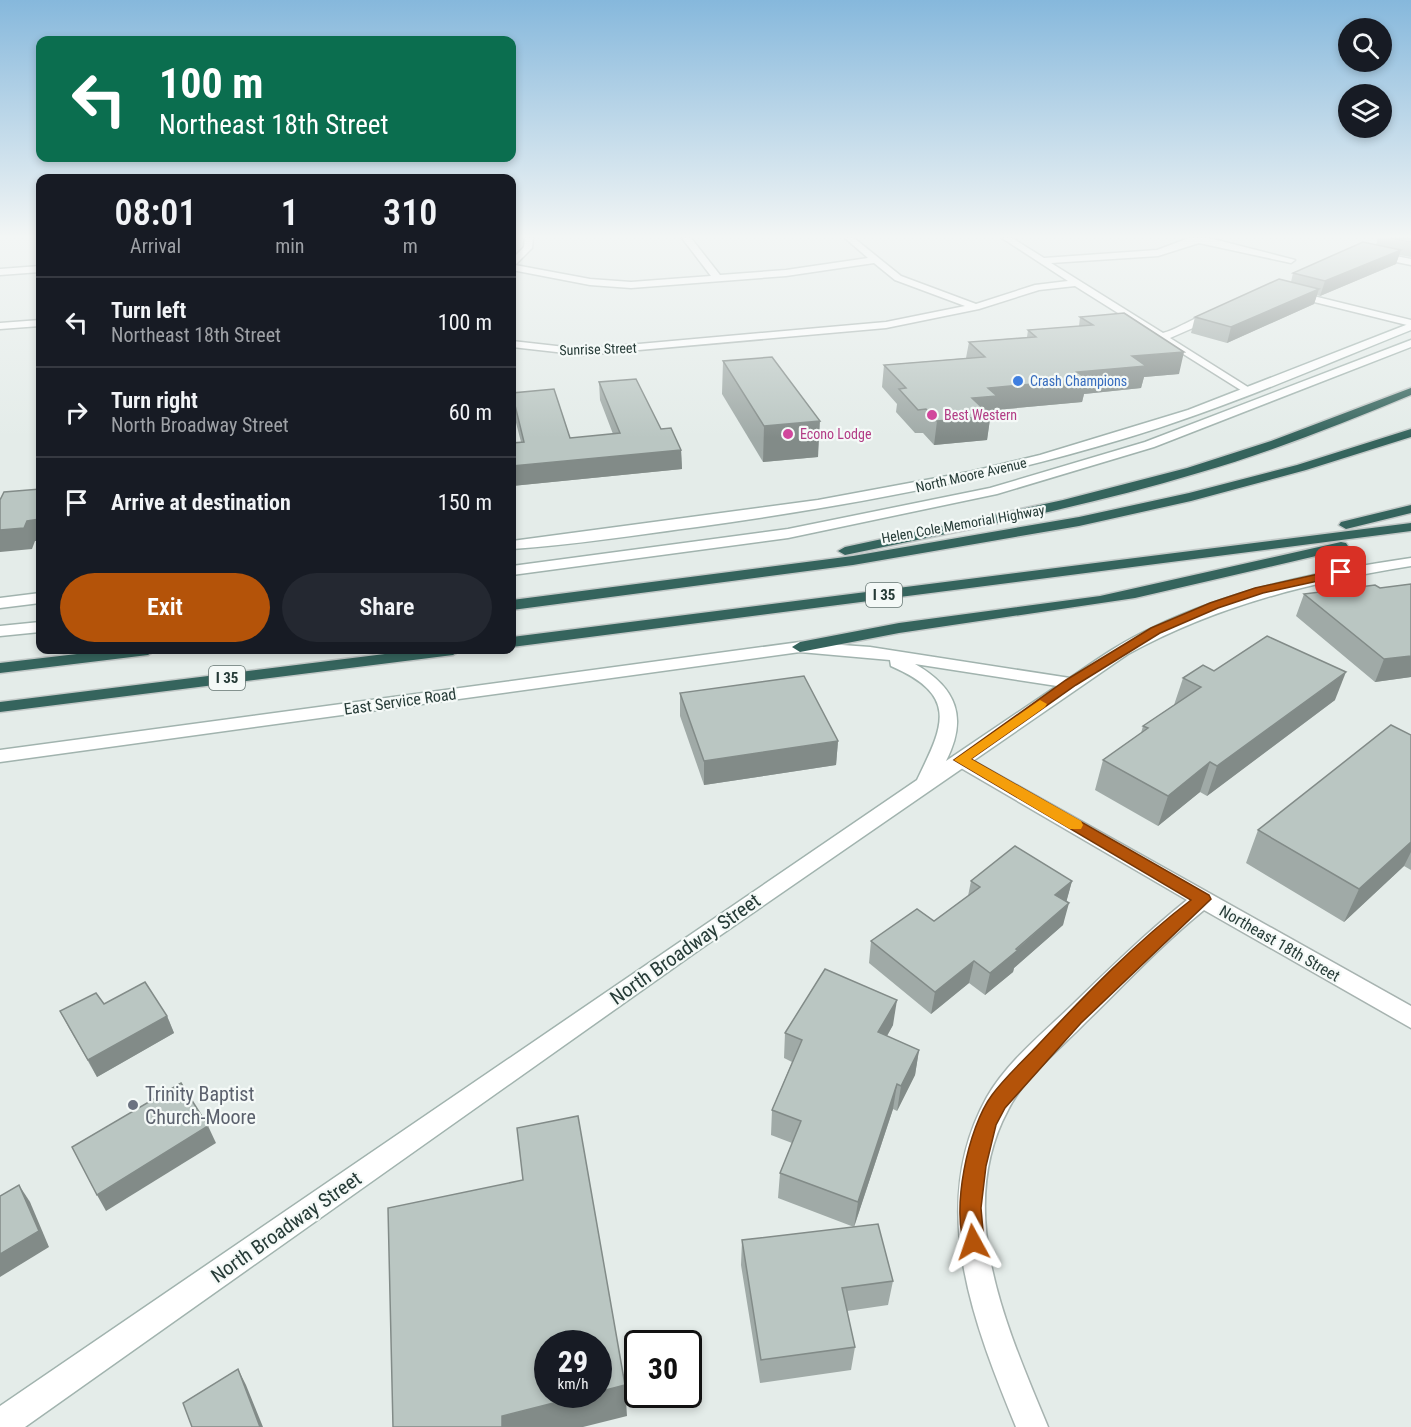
<!DOCTYPE html>
<style>
body{margin:0;font-family:"Roboto Condensed",sans-serif;background:#242831;color:#f1f3f6;height:100vh;display:flex;flex-direction:column;font-size:22px;white-space:nowrap}
*{box-sizing:border-box;margin:0}
p{font-size:20px;color:#9ea1a6}
.icon{flex:none;width:33px;height:33px;fill:none;stroke:currentColor;stroke-width:2;stroke-linecap:round;stroke-linejoin:round}
.map{position:relative;flex:1;overflow:hidden}
.sheet{position:absolute;left:36px;top:174px;width:480px;height:480px;display:flex;flex-direction:column;background:#171b24;border-radius:12px;box-shadow:0 3px 9px #0003}
.sheet>*{flex:none}
.hud{position:absolute;left:36px;top:36px;width:480px;height:126px;border-radius:12px;box-shadow:0 3px 9px #0003;background:#0b6e4f;color:#fff;overflow:hidden}
.controls{position:absolute;left:1338px;top:18px;display:grid;gap:12px}
.controls a{display:grid;place-items:center;width:54px;height:54px;border-radius:50%;background:#171b24;box-shadow:0 3px 9px #0003;font-size:30px}
.speed{position:absolute;left:534px;top:1330px;display:flex;gap:12px;font-size:30px;font-weight:700;text-align:center}
.speed>*{display:grid;place-content:center;width:78px;height:78px;border-radius:50%;background:#171b24;box-shadow:0 3px 9px #0003;line-height:1}
.speed small{font-size:15px;font-weight:400}
.speed .limit{border:3px solid #111;border-radius:9px;background:#fff;color:#111}
.pin{position:absolute;display:grid;place-items:center;width:51px;height:51px;color:#fff;margin:-26px;border-radius:12px;box-shadow:0 3px 9px #0006}
.me{position:absolute;width:66px;margin:-33px;rotate:355deg;stroke-linejoin:round;filter:drop-shadow(0 0 4px #0008)}
.turn{display:flex;align-items:center;gap:21px;height:126px;padding:0 24px;font-size:27px}
.turn .icon{width:78px;height:78px;stroke-width:2.5}
.turn b{display:block;font-size:42px;line-height:51px}
.eta{display:flex;justify-content:space-evenly;align-items:center;height:102px;text-align:center}
.eta b{font-size:36px;font-weight:600;line-height:42px}
.primary-button{display:flex;gap:12px;margin-top:auto;padding:12px 24px}
.primary-button a{flex:1;height:69px;border-radius:36px;background:#b45309;color:#fff;font-size:24px;font-weight:600;line-height:69px;text-align:center}
.primary-button a+a{background:#242831;color:#f1f3f6}
ul{padding:0;list-style:none}
li{display:flex;align-items:center;gap:18px;height:90px;padding:0 24px;border-top:2px solid #363941}
li div{flex:1}
li b{display:block;font-size:22px}
li em{font-style:normal}
.map>svg:first-child{display:block}
</style>
<div class="map">
<svg width="1411" height="1427" viewBox="0 0 1411 1427">
<rect width="100%" height="100%" fill="#e4ece9"/>
<g fill="none" stroke-linecap="round" stroke-linejoin="round">
<defs>
<g id="street">
<path d="M525 238H533L532 248 515 265 590 279 631 282 711 276 682 238H691L720 275 786 270 868 258 845 238H854L901 276 976 304 1035 285 1068 281 1002 238H1012L1044 258 1157 250 1189 238H1209L1295 260 1291 263 1199 243 1158 256 1051 263 1163 333C1180 329 1202 311 1218 313V317L1170 338 1251 389V393L1247 394 1075 286 1039 290 979 309 886 328 583 355 512 347V341L583 349 886 322 965 306 895 280 874 263 786 276 631 288 590 285 512 270V259L524 247Z"/>
<polygon points="1375,252 1411,259 1411,265 1372,257"/>
<polygon points="40,266 40,272 0,275 0,269"/>
<polygon points="1293,291 1411,320 1411,326 1290,296 1290,292"/>
<polygon points="40,320 40,326 0,329 0,323"/>
<path d="M961 754 1411 1006V1028L1204 910C1162 944 1125 984 1086 1022 1060 1049 1025 1076 1008 1110 953 1212 1008 1330 1048 1427H1016C973 1322 927 1205 987 1097 1007 1062 1042 1034 1070 1007 1108 970 1146 933 1187 900L954 764 952 760 954 756Z"/>
</g>
<g id="secondary">
<path d="M1411 323V330C1316 368 1221 410 1123 439 984 481 841 507 697 527 636 535 573 545 512 549V541L818 500 969 472 1040 455 1188 410Z"/>
<polygon points="1411,340 1411,347 1154,447 997,494 788,538 512,575 512,566 788,529 990,488 1145,442"/>
<path d="M1411 558V566C1311 582 1218 605 1128 654L699 950 25 1427H0V1406L917 780C943 726 960 696 891 666L890 660 800 652 0 762V750L800 642 870 647 1070 678C1096 660 1123 641 1152 628 1233 589 1322 571 1411 558ZM915 664 1057 686 946 761C968 718 957 688 915 664Z"/>
<polygon points="40,593 40,603 0,608 0,598"/>
<polygon points="40,622 40,632 0,636 0,626"/>
</g>
<g id="highway">
<path d="M1411 388V395C1341 424 1271 452 1198 473 1082 508 963 530 845 555L838 551 845 547 1063 500 1187 468 1271 441Z"/>
<polygon points="1411,429 1411,437 1306,470 1191,501 1079,526 853,565 512,610 512,600 853,556 1079,517 1189,493 1297,465"/>
<polygon points="1411,505 1411,513 1346,529 1339,525 1341,522"/>
<polygon points="1411,523 1411,531 512,647 512,637"/>
<polygon points="1341,542 1346,543 1348,546 1346,549 1135,598 899,633 800,652 792,647 800,642 899,623 1100,596"/>
<polygon points="111,650 156,650 148,655 0,673 0,663"/>
<polygon points="417,650 461,650 453,655 0,712 0,702"/>
</g>
</defs>
<use href="#street" stroke="#a7b3b0" stroke-width="3"/>
<use href="#secondary" stroke="#a1b3ae" stroke-width="3"/>
<use href="#highway" stroke="#c2c8c7" stroke-width="3"/>
<use href="#street" fill="#fff" fill-rule="evenodd"/>
<use href="#secondary" fill="#fff" fill-rule="evenodd"/>
<use href="#highway" fill="#35645d" fill-rule="evenodd"/>
</g>
<g fill="#a0aaa7">
<polygon points="1378,238 1411,238 1411,257 1399,255 1396,264 1320,296 1317,295 1314,304 1227,343 1191,333 1195,317 1291,282 1293,273 1376,245"/>
<polygon points="1080,317 1179,374 1144,377 1141,388 1084,394 1082,402 995,410 993,419 990,419 987,440 934,445 923,433 915,433 896,412 897,404 882,387 884,365 966,358 969,342 1027,337 1028,330 1079,326"/>
<polygon points="723,361 818,457 763,462 722,394"/>
<polygon points="599,382 661,429 681,450 682,469 512,486 512,443 521,442 513,411 512,393 570,438 613,434 600,400"/>
<polygon points="1411,584 1411,677 1375,682 1296,616 1304,594 1380,588"/>
<polygon points="1214,671 1335,700 1207,796 1200,792 1158,826 1095,790 1103,760 1141,733 1143,726 1174,705 1183,678"/>
<polygon points="680,693 838,741 836,765 704,785 680,716"/>
<polygon points="1411,735 1411,870 1404,866 1344,922 1246,863 1258,830"/>
<polygon points="971,881 1072,881 1066,902 1063,925 1014,968 1013,972 985,995 969,983 931,1014 869,963 871,941 934,921 968,896"/>
<polygon points="104,1004 167,1016 174,1033 97,1077 69,1028 60,1011"/>
<polygon points="893,1025 887,1036 919,1050 915,1075 897,1111 893,1109 854,1227 893,1281 888,1305 847,1311 855,1347 851,1370 760,1383 741,1265 742,1240 854,1227 778,1198 780,1173 792,1143 771,1135 772,1110 792,1062 784,1058 785,1033"/>
</g>
<g fill="#828b88">
<polygon points="1401,250 1396,264 1320,296 1325,281"/>
<polygon points="1319,289 1314,304 1227,343 1231,327"/>
<polygon points="1184,352 1179,374 1144,377 1141,388 1084,394 1082,402 995,410 993,419 990,419 987,440 934,445 937,421 988,388 1077,372 1132,356"/>
<polygon points="820,421 818,457 763,462 764,426"/>
<polygon points="681,450 682,469 512,486 512,466"/>
<polygon points="40,519 40,541 35,541 32,549 0,552 0,530 27,521"/>
<polygon points="1411,656 1411,677 1375,682 1384,659"/>
<polygon points="1346,672 1335,700 1207,796 1217,766"/>
<polygon points="838,741 836,765 704,785 704,761"/>
<polygon points="1210,762 1200,792 1158,826 1168,796"/>
<polygon points="1411,842 1411,852 1404,866 1344,922 1359,889"/>
<polygon points="1072,881 1066,903 1055,895"/>
<polygon points="1069,903 1063,925 1014,968 1013,972 985,995 990,973"/>
<polygon points="974,961 969,983 931,1014 935,992"/>
<polygon points="897,1000 893,1025 875,1057 878,1032"/>
<polygon points="167,1016 174,1033 97,1077 88,1060"/>
<polygon points="919,1050 915,1075 897,1111 901,1086"/>
<polygon points="897,1084 893,1109 854,1227 858,1202"/>
<polygon points="208,1126 216,1143 106,1211 97,1195"/>
<polygon points="19,1185 30,1202 49,1247 0,1277 0,1254"/>
<polygon points="238,1369 246,1385 263,1427 260,1427"/>
<polygon points="625,1385 627,1416 583,1427 502,1427 502,1416 585,1395 598,1395 598,1392"/>
</g>
<g fill="#bac6c2" stroke="#828b88" stroke-width="1.5">
<polygon points="1391,238 1411,238 1411,242"/>
<polygon points="1363,242 1401,250 1325,281 1293,273"/>
<polygon points="1279,279 1319,289 1231,327 1195,317"/>
<polygon points="1124,313 1184,352 1132,356 1146,366 1077,372 1087,379 988,388 997,396 972,398 991,416 937,421 926,409 918,410 899,389 906,388 884,365 985,357 969,342 1036,337 1028,330 1093,325 1080,317"/>
<polygon points="772,357 820,421 764,426 723,361"/>
<polygon points="636,379 661,429 671,428 681,450 512,466 512,443 524,442 512,393 554,389 570,438 620,433 599,382"/>
<polygon points="40,489 40,519 27,521 24,528 0,530 0,500 4,492"/>
<polygon points="1411,584 1411,656 1384,659 1304,594 1375,585 1380,588"/>
<polygon points="1267,636 1346,672 1217,766 1210,762 1168,796 1103,760 1148,728 1143,726 1201,687 1183,678 1203,665 1214,671"/>
<polygon points="804,676 838,741 704,761 680,693"/>
<polygon points="1391,725 1411,735 1411,842 1359,889 1258,830"/>
<polygon points="1015,846 1072,881 1055,895 1069,903 1016,949 1018,950 990,973 974,961 935,992 871,941 917,909 934,921 980,887 971,881"/>
<polygon points="825,969 897,1000 878,1032 919,1050 901,1086 897,1084 858,1202 780,1173 801,1121 772,1110 802,1040 785,1033"/>
<polygon points="145,982 167,1016 88,1060 60,1011 96,993 104,1004"/>
<polygon points="181,1083 208,1126 97,1195 72,1147"/>
<polygon points="578,1116 625,1385 598,1392 598,1344 548,1344 548,1395 585,1395 502,1416 502,1427 393,1427 388,1208 523,1180 517,1128"/>
<polygon points="19,1185 39,1231 0,1254 0,1196"/>
<polygon points="878,1224 893,1281 842,1288 855,1347 761,1360 742,1240"/>
<polygon points="238,1369 260,1427 192,1427 183,1403"/>
</g>
<linearGradient id="sky" x2="0" y2="1"><stop stop-color="#86b8dc"/><stop offset="0.54" stop-color="#f3f6f5"/><stop offset="1" stop-color="#f3f6f5" stop-opacity="0"/></linearGradient>
<rect width="1411" height="438" fill="url(#sky)"/>
<path fill="#b45309" stroke="#753606" stroke-width="1.5" d="M1341 569 1347 572 1345 575 1263 593 1218 608 1160 633 1076 685 971 759 1209 895 1211 899 1081 1023 1005 1108 996 1125 986 1166 981 1208 984 1242 981 1249 973 1252 966 1249C950 1212 968 1127 992 1095 1005 1077 1023 1061 1038 1045 1086 994 1136 942 1191 900L954 760 1066 680 1151 628 1210 603 1255 588Z"/>
<polygon fill="#f59e0b" points="1040,700 1047,704 1045,707 971,759 1081,821 1083,825 1081,829 1070,829 954,760"/>
<circle fill="#3f7fe0" stroke="#f4f9f7" stroke-width="2" cx="1018" cy="381" r="6"/>
<g fill="#d1479c" stroke="#f4f9f7" stroke-width="2">
<circle cx="932" cy="415" r="6"/>
<circle cx="788" cy="434" r="6"/>
</g>
<circle fill="#6b7280" stroke="#f4f9f7" stroke-width="2" cx="133" cy="1105" r="6"/>
<g text-anchor="middle" stroke-width="4.5" stroke-linejoin="round" paint-order="stroke">
<g font-size="14" fill="#263b37" stroke="#f4f9f7">
<text transform="translate(598 349) rotate(-2)" y="5">Sunrise Street</text>
<text transform="translate(971 475) rotate(-13)" y="5">North Moore Avenue</text>
<text transform="translate(963 524) rotate(-10)" y="5">Helen Cole Memorial Highway</text>
</g>
<g font-size="14" fill="#366cbe" stroke="#f4f9f7" text-anchor="start">
<text x="1030" y="386">Crash Champions</text>
</g>
<g font-size="14" fill="#b23c85" stroke="#f4f9f7" text-anchor="start">
<text x="944" y="420">Best Western</text>
<text x="800" y="439">Econo Lodge</text>
</g>
<g fill="#f4f9f7" stroke="#647471" stroke-width="1.5">
<rect x="866" y="583" width="36" height="24" rx="4.5"/>
<rect x="209" y="666" width="36" height="24" rx="4.5"/>
</g>
<g font-size="15" font-weight="bold" fill="#263b37">
<text x="884" y="600">I 35</text>
<text x="227" y="683">I 35</text>
</g>
<g font-size="16" fill="#263b37" stroke="#f4f9f7">
<text transform="translate(400 701) rotate(-8)" y="6">East Service Road</text>
<text transform="translate(1280 943) rotate(30)" y="6">Northeast 18th Street</text>
</g>
<g font-size="20" fill="#263b37" stroke="#f4f9f7">
<text transform="translate(685 949) rotate(-35)" y="7">North Broadway Street</text>
<text transform="translate(286 1227) rotate(-35)" y="7">North Broadway Street</text>
</g>
<g font-size="20" fill="#5b616d" stroke="#f4f9f7" text-anchor="start">
<text x="145" y="1101">Trinity Baptist<tspan x="145" dy="23">Church-Moore</tspan></text>
</g>
</g>
</svg>
<div class="controls">
<a><svg class="icon" aria-label="search" viewBox="0 0 24 24"><circle cx="10" cy="10" r="6"/><path d="M15 15l6 6"/></svg></a>
<a><svg class="icon" aria-label="layers" viewBox="0 0 24 24"><path d="M12 4l9 5-9 5-9-5zM3 14l9 5 9-5"/></svg></a>
</div>
<div class="speed"><div>29<small>km/h</small></div><div class="limit">30</div></div>
<div class="pin" style="left:1341px;top:572px;background:#d93025"><svg class="icon" aria-label="arrive" viewBox="0 0 24 24"><path d="M6 21V4h12l-3 4 3 4H6"/></svg></div>
<svg class="me" style="left:973px;top:1242px" viewBox="-20 -20 40 40"><path d="M0-17L14 15 0 8-14 15z" fill="#b45309" stroke="#fff" stroke-width="4"/></svg>
<div class="hud">
<div class="turn"><svg class="icon" aria-label="left" viewBox="0 0 24 24"><path d="M17 20v-9H6M10 6l-5 5 5 5"/></svg><div><b>100 m</b>Northeast 18th Street</div></div>
</div>
<section class="sheet">
<div class="eta">
<div><b>08:01</b><p>Arrival</p></div>
<div><b>1</b><p>min</p></div>
<div><b>310</b><p>m</p></div>
</div>
<ul>
<li><svg class="icon" aria-label="left" viewBox="0 0 24 24"><path d="M17 20v-9H6M10 6l-5 5 5 5"/></svg><div><b>Turn left</b><p>Northeast 18th Street</p></div><em>100 m</em></li>
<li><svg class="icon" aria-label="right" viewBox="0 0 24 24"><path d="M7 20v-9h11M14 6l5 5-5 5"/></svg><div><b>Turn right</b><p>North Broadway Street</p></div><em>60 m</em></li>
<li><svg class="icon" aria-label="arrive" viewBox="0 0 24 24"><path d="M6 21V4h12l-3 4 3 4H6"/></svg><div><b>Arrive at destination</b></div><em>150 m</em></li>
</ul>
<div class="primary-button"><a>Exit</a><a>Share</a></div>
</section>
</div>
